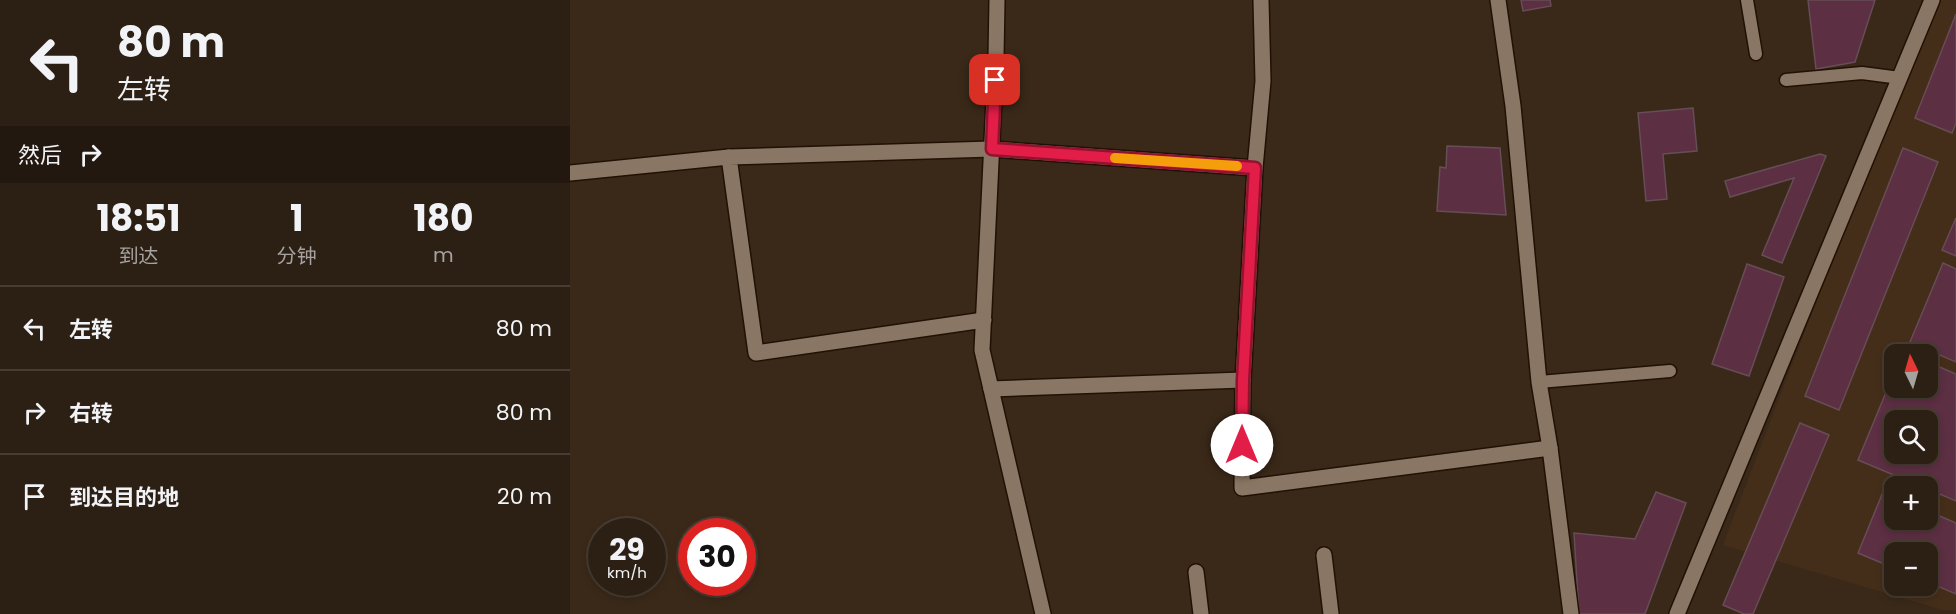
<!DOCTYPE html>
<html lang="zh">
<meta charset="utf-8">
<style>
body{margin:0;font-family:Poppins,"Noto Sans SC",sans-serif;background:#34271c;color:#f1f3f6;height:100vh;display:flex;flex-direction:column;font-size:22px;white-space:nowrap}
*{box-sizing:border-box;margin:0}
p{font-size:20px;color:#a6a2a0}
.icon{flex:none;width:33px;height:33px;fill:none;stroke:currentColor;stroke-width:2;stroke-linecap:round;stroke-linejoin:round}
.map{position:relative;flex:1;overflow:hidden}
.drawer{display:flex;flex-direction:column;background:#2c1f13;width:570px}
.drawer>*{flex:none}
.hud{background:#2c1f13;color:#f1f3f6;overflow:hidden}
.needle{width:39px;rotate:355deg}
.tools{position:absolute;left:1314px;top:344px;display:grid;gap:12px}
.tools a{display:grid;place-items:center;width:54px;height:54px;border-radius:12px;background:#2c1f13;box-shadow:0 3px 9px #0003,0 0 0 2px #483d33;font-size:30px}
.speed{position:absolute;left:18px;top:518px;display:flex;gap:12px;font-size:30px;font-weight:700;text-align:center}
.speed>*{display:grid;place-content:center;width:78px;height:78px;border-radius:50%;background:#2c1f13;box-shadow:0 3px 9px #0003,0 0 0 2px #483d33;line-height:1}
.speed small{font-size:15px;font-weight:400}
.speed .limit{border:9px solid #d22;background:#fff;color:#111}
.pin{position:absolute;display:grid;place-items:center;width:51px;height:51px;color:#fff;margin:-26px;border-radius:12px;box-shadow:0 3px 9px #0006}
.me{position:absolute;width:66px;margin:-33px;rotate:0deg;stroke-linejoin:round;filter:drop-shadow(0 0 4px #0008)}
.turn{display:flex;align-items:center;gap:21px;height:126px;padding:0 18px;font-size:27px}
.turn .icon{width:78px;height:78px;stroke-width:2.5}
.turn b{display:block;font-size:42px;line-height:51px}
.then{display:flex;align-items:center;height:57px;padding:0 18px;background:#0003;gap:12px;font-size:22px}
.eta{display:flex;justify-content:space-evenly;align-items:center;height:102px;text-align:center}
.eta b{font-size:36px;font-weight:700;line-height:42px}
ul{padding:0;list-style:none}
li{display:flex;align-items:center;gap:18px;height:84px;padding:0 18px;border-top:2px solid #483d33}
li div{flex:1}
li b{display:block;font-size:22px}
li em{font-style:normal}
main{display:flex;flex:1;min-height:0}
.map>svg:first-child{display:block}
</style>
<main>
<section class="drawer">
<div class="hud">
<div class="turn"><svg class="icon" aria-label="left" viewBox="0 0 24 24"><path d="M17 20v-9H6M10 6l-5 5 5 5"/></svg><div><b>80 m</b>左转</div></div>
<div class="then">然后<svg class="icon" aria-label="right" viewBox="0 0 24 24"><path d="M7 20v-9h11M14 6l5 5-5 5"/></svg></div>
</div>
<div class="eta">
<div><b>18:51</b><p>到达</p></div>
<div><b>1</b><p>分钟</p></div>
<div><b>180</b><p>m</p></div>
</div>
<ul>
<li><svg class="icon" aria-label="left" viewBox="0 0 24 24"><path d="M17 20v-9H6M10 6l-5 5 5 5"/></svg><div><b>左转</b></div><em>80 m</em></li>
<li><svg class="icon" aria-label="right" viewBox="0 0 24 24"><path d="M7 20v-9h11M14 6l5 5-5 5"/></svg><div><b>右转</b></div><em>80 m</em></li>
<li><svg class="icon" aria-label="arrive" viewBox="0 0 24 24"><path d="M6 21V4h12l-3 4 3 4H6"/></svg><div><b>到达目的地</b></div><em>20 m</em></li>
</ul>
</section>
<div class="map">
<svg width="1386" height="614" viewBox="0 0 1386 614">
<rect width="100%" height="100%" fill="#3a2919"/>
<path fill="#452e19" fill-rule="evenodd" d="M1362 0H1386V610H1373L1153 545ZM1324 354H1358V387H1324ZM1324 420H1358V453H1324ZM1324 486H1358V519H1324ZM1324 552H1358V585H1324Z"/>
<g fill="#5c2f42" stroke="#664d56" stroke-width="1.5" fill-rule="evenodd">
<polygon points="951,0 980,0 981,6 953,11"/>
<polygon points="1238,0 1305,0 1285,62 1246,69"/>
<polygon points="1386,14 1386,123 1382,133 1345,118"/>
<polygon points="1123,108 1127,151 1093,154 1097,199 1076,201 1068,113"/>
<polygon points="877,146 930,148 936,215 867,211 870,167 876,168"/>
<polygon points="1333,148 1368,162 1269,410 1235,396"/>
<polygon points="1250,154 1256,156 1212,263 1192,255 1224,178 1160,197 1155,181"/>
<polygon points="1386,218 1386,256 1372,250"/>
<polygon points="1373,263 1386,269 1386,362 1340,342"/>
<polygon points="1177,264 1214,277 1179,376 1142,364"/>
<path d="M1358 362 1386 374V501L1358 489V486H1350L1288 460 1324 373V387H1358ZM1324 420H1358V453H1324Z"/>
<polygon points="1230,423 1259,435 1183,614 1174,614 1153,605"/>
<polygon points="1086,492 1116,503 1075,614 1009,614 1004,533 1065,539"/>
<polygon points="1313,492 1324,497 1324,519 1358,519 1358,511 1386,523 1386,594 1358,582 1358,552 1324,552 1324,568 1288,553"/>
</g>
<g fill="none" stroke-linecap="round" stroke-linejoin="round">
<defs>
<g id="lane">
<polyline points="1177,0 1186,54"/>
<polyline points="1216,80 1292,73 1330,78"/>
<polyline points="969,382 1100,371"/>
</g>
<g id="street">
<polyline points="427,0 426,57 412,350 473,614"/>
<polyline points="691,0 693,81 685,168 673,380 672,488 980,448"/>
<polyline points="0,173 159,157"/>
<polyline points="414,320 186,353 159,157 422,149 685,168"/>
<polyline points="421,389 673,380"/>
<polyline points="754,555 761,614"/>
<polyline points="626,572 631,614"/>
</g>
<g id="secondary">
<polyline points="928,0 943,106 969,382 980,448 1001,614"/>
<polyline points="1107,614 1362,0"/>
</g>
</defs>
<use href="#lane" stroke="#211104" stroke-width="15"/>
<use href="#street" stroke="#211104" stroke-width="18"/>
<use href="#secondary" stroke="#211104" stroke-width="18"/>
<use href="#lane" stroke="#8a7664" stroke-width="12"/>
<use href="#street" stroke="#8a7664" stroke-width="15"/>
<use href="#secondary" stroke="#8a7664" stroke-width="15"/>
</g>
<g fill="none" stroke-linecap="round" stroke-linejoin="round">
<defs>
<polyline id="route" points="425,80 422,149 685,168 673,380 672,445"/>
</defs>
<use href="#route" stroke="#92132f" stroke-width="15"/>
<use href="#route" stroke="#e11d48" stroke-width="10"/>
<polyline stroke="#f59e0b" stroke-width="10" points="545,158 667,166"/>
</g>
</svg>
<div class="tools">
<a><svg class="needle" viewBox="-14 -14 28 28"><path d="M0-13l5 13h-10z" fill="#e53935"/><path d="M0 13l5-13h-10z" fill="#a6a2a0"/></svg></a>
<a><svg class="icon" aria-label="search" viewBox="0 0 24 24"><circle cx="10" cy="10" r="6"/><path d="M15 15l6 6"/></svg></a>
<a>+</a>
<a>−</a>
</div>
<div class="speed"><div>29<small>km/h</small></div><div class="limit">30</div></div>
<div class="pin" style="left:425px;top:80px;background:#d93025"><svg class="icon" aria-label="arrive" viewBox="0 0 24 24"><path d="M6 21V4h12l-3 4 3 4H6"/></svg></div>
<svg class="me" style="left:672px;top:445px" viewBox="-20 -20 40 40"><circle r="19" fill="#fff"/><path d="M0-13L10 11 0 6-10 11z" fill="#e11d48"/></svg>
</div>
</main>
